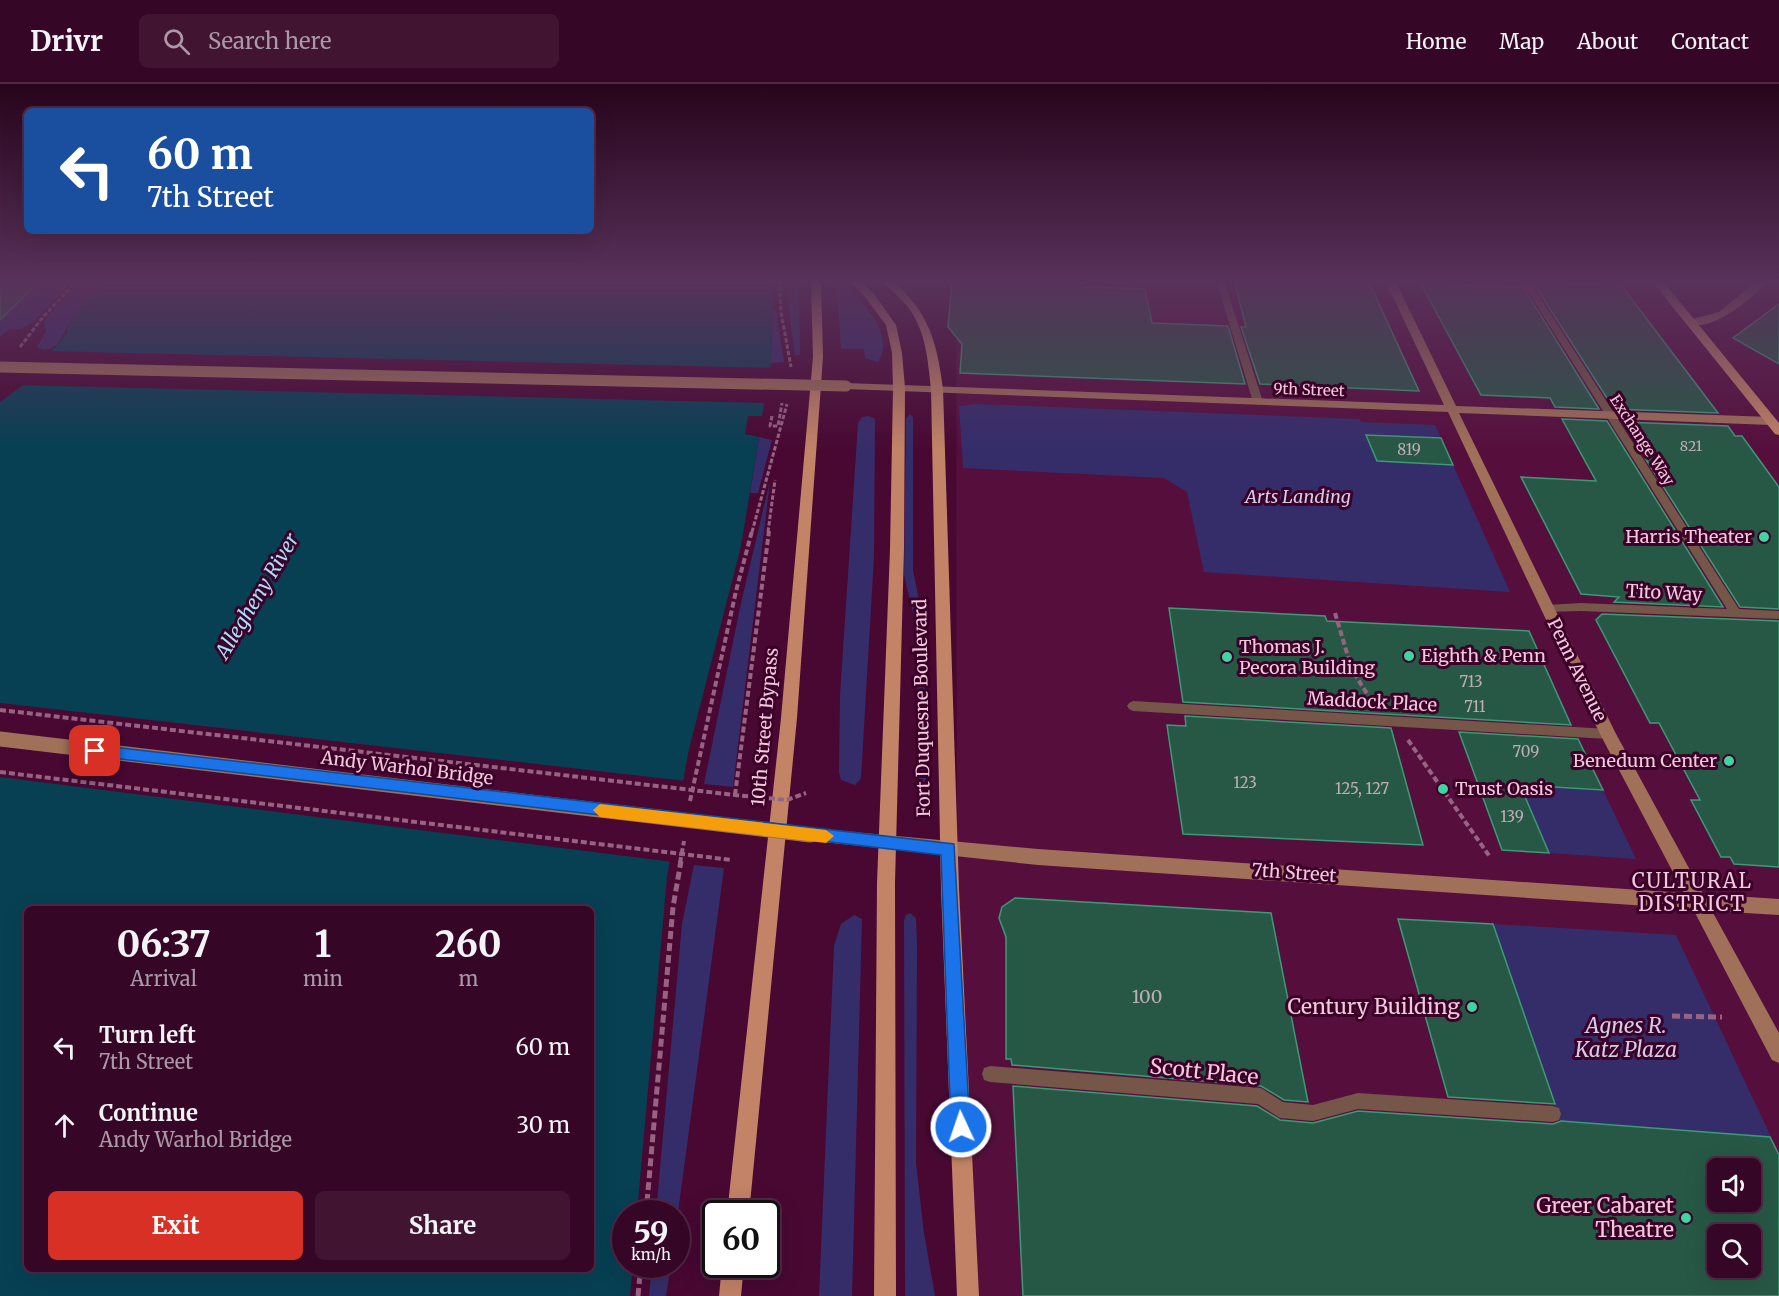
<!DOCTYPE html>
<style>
body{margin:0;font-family:Merriweather,serif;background:#411432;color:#f1f3f6;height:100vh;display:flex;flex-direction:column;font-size:22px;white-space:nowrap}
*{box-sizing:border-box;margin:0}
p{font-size:20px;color:#aa99a7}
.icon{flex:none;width:33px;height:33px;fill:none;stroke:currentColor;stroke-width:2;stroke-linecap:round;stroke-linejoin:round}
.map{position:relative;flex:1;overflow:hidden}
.side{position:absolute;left:24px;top:822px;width:570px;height:366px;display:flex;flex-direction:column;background:#360626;border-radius:9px;box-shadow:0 6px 24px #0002,0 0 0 2px #502743}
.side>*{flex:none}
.banner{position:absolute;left:24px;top:24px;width:570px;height:126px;border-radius:9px;box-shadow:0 6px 24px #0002,0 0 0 2px #502743;background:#1a4fa0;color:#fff;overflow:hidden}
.tools{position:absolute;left:1707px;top:1074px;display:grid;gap:12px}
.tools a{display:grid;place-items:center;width:54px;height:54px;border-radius:9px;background:#360626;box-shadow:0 6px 24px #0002,0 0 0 2px #502743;font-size:30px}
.speed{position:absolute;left:612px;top:1116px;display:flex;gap:12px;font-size:30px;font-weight:700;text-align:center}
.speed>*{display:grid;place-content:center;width:78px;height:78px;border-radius:50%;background:#360626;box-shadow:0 6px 24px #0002,0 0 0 2px #502743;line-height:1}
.speed small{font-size:15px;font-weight:400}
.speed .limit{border:3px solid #111;border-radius:9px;background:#fff;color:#111}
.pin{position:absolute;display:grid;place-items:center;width:51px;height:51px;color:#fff;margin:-26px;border-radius:12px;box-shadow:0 3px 9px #0006}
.me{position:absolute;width:66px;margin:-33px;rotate:357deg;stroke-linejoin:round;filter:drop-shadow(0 0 4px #0008)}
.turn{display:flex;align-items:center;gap:21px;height:126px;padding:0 24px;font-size:27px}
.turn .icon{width:78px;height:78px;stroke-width:2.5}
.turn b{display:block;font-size:42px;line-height:51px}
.eta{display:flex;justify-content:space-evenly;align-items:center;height:102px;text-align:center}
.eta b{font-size:36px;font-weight:700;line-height:42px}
.cta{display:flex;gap:12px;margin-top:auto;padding:12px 24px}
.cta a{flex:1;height:69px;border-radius:9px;background:#d93025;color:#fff;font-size:24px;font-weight:700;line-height:69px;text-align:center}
.cta a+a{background:#411432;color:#f1f3f6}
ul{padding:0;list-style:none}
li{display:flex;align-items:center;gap:18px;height:78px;padding:0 24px}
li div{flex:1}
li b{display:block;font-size:22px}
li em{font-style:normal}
header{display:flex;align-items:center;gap:36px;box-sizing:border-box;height:84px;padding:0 30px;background:#360626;border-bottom:2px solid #502743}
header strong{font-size:28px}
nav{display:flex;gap:33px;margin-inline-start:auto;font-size:21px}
.search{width:420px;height:54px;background:#411432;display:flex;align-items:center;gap:15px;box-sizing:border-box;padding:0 21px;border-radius:9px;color:#aa99a7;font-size:22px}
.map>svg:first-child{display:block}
</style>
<header>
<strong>Drivr</strong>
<div class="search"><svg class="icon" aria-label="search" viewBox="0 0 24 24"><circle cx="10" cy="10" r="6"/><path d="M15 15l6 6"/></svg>Search here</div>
<nav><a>Home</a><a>Map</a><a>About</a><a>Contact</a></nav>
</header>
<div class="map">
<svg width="1779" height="1212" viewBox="0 0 1779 1212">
<rect width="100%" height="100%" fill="#480832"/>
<path fill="#560f3d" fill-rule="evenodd" d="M956 196H1779V1212H958ZM1718 1084H1750V1118H1718ZM1718 1150H1750V1184H1718Z"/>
<g fill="#352d6a">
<polygon points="41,196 74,196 33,238 20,245 10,245 0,252 0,236"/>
<path d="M82 196H106C97 209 84 219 74 231 65 242 59 275 37 263L46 248 44 238 48 232Z"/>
<polygon points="785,196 799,196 800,271 795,271"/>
<path d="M842 200C862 215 896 251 878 278L865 274 864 265H841L837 202Z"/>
<polygon points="773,226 776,226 784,278 771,279"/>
<polygon points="977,320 1360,335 1361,338 1435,341 1441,354 1366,351 1377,377 1453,381 1510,508 1204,488 1187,408 1164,394 963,384 959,322"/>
<polygon points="910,330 913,333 913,486 925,546 927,696 922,704 917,699 917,546 904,491 906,335"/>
<polygon points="869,332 875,335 874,473 861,694 855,701 841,696 839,688 840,611 858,339 862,333"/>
<polygon points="759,353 772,356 758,409 750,409"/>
<polygon points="770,397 733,703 704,700 741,519"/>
<polygon points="1520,701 1603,706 1636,775 1549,769"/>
<polygon points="694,781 724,784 677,1136 676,1130 656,1129 682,840"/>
<polygon points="910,829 916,834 917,861 916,1079 924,1149 935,1212 905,1212 904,837 906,831"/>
<polygon points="854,831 862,835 852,1212 819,1212 834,862 841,840"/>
<polygon points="1493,840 1676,851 1771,1053 1561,1039"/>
<polygon points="652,1181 671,1181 666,1212 649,1212"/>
</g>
<path fill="#074053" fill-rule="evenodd" d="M106 196H773L771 279 762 332H748L745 350 759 353 741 462 688 669 667 793 637 1129 626 1130V1180L633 1181 630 1212H0V318L22 302 67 249C65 233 96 209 106 196ZM27 825H591V1185H27Z"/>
<g fill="#480832">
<polygon points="46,267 773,284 767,319 17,301"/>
<polygon points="0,619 686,697 673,778 0,693"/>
</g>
<g fill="#275845" stroke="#3c9a77" stroke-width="1.5" fill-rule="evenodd">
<polygon points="0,196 41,196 0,236"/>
<polygon points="952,196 1081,196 1082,203 1145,205 1152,239 1228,242 1245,300 960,289 962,260 948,243"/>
<polygon points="1234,196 1368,196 1419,307 1260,300 1241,243 1246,243"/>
<polygon points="1532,197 1621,201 1718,329 1614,325"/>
<polygon points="1421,200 1523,203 1599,325 1555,323 1550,314 1481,311"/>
<polygon points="1779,220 1779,280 1733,254"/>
<polygon points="1562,335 1607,337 1723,523 1614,518 1619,513 1581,510 1521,393 1596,397"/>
<polygon points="1622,338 1728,342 1735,352 1742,352 1779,403 1779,525 1740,523"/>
<polygon points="1366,351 1441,354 1453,381 1377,377"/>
<polygon points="1169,524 1325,532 1327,537 1529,547 1571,641 1183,618"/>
<polygon points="1602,530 1779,537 1779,783 1734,780 1730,773 1721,773 1691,716 1700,716 1659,639 1650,639 1596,536"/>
<polygon points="1185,632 1391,644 1423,761 1183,750 1167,641 1186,642"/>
<polygon points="1459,648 1578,655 1603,706 1520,701 1549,769 1502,766"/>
<polygon points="1015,814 1271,829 1308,1018 1284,1016 1261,1002 1012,981 1011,975 1006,975 1006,853 999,834 1002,823"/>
<polygon points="1398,835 1493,840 1555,1020 1448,1013"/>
<path d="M1013 1002 1257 1022 1280 1036 1313 1039 1358 1027 1553 1040 1561 1037 1770 1053 1779 1071V1212H1023ZM1718 1084H1750V1118H1718ZM1718 1150H1750V1184H1718Z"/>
</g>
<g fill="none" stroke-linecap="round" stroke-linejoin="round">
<g stroke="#976383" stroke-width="3" stroke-dasharray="4.5 2" stroke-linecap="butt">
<polyline points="779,196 781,228 791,283"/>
<polyline points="1438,196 1440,200"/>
<polyline points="20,263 43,233 78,196"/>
<polyline points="772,332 770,342 778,342 782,319"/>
<polyline points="752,448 787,320"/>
<polyline points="768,448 775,396"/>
</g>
<g stroke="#976383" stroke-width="4" stroke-dasharray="6 3" stroke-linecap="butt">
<polyline points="1335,529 1352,586 1373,619"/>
<polyline points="1408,656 1490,773"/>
<polyline points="735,711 769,447"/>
<polyline points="690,717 736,507 752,447"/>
<polyline points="680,779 684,757"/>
</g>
<g stroke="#976383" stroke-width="5" stroke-dasharray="8 4" stroke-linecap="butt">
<polyline points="1672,932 1722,933"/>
<polyline points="646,1130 673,823 681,777"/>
<polyline points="638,1212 641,1180"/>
</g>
<g fill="#755648" fill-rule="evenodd">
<polygon points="1216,196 1224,196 1263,318 1261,320 1258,321 1253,318"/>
<polygon points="1521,196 1529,196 1739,525 1779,527 1779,535 1581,527 1543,528 1541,525 1543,522 1547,521 1581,519 1727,525"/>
<polygon points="1593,196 1661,196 1662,198 1658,200 1597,198"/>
<polygon points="1133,617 1608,645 1612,646 1614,650 1612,654 1608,655 1133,627 1129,625 1127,622 1129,619"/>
<polygon points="990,982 1261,1004 1283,1018 1313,1021 1358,1009 1553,1022 1559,1024 1561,1030 1559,1036 1553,1038 1358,1025 1313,1037 1280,1034 1258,1020 990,998 984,996 982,990 984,984"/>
</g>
<g fill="#a07059" fill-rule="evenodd">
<polygon points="1385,196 1395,196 1456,322 1771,333 1777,337 1771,341 1459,329 1615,648 1703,810 1779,815 1779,831 1712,827 1779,949 1779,979 1772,976 1693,825 1038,781 804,756 802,751 804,746 810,744 1038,765 1684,809 1600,650 1448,328 846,305 840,302 846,299 1444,321"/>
<path d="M1758 196H1769C1754 213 1707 254 1685 237L1719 228Z"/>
</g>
<g fill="#c28366" fill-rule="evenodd">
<polygon points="811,196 821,196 823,273 797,634 749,1130 727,1130 781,634 813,273"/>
<polygon points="849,196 860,196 874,210 896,241 902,269 905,304 904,465 895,799 896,1212 874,1212 877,799 890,465 893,304 892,269 886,241 866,214"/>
<path d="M881 196H892C929 228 937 258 943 305L959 805 979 1212H957L941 805 931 305C928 277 926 247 908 223 900 213 890 206 881 196Z"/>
<polygon points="1651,196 1662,196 1779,339 1779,351 1775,350"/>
<polygon points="722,1180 744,1180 741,1212 719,1212"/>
</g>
<g stroke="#976383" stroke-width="4" stroke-dasharray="6 3" stroke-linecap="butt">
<polyline points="0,626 735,711 787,716 806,709"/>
<polyline points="0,688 732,776"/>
</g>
<polyline stroke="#a07059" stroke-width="11" points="0,283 846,302"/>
<polyline stroke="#a07059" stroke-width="15" points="0,655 810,751"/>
</g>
<linearGradient id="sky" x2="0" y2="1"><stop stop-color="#28041c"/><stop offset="0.54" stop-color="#58325a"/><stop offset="1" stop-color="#58325a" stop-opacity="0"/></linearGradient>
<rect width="1779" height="366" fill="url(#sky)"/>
<polygon fill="#1a73e8" stroke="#114b97" stroke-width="1.5" points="95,661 954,760 970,1043 967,1050 961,1052 954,1050 951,1043 941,771 95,672 88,667"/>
<polygon fill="#f59e0b" points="600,720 826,746 834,752 826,759 600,733 593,726"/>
<g fill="#40d4a1" stroke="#3c0028" stroke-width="2">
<circle cx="1764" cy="453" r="6"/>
<circle cx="1409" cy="572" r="6"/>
<circle cx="1227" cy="573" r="6"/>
<circle cx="1729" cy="677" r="6"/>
<circle cx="1443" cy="705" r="6"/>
<circle cx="1472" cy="923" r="6"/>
<circle cx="1686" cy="1134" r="6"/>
</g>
<g text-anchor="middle" stroke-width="6" stroke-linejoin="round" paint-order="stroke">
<g font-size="14" fill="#beadb7">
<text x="1691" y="367">821</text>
</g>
<g font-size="15" fill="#f0c9dd" stroke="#3c0028">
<text transform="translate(1309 306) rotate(2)" y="5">9th Street</text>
<text transform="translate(1642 356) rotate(57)" y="5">Exchange Way</text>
</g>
<g font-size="15" fill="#beadb7">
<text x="1409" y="371">819</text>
<text x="1471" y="603">713</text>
<text x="1475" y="628">711</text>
<text x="1526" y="673">709</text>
<text x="1245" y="704">123</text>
<text x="1362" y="710">125, 127</text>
<text x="1512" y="738">139</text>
</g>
<g font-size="18" font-style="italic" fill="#cfcfea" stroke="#3c0028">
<text x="1298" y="419">Arts Landing</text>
</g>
<g font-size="18" fill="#f0c9dd" stroke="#3c0028" text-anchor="start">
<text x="1752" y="459" text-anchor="end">Harris Theater</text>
<text x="1239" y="569">Thomas J.<tspan x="1239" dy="21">Pecora Building</tspan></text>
<text x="1421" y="578">Eighth &amp; Penn</text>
<text x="1717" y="683" text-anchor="end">Benedum Center</text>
<text x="1455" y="711">Trust Oasis</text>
</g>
<g font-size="18" fill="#f0c9dd" stroke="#3c0028">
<text transform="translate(1664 509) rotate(3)" y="6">Tito Way</text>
<text transform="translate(1577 586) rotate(64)" y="6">Penn Avenue</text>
<text transform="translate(1372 618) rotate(3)" y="6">Maddock Place</text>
<text transform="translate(922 624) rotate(-91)" y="6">Fort Duquesne Boulevard</text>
<text transform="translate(765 643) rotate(-85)" y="6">10th Street Bypass</text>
<text transform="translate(407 684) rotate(7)" y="6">Andy Warhol Bridge</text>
<text transform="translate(1294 789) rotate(4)" y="6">7th Street</text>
</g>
<g font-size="18" fill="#beadb7">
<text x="1147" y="919">100</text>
</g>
<g font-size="20" font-style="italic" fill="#a1e2fc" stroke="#3c0028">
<text transform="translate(257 512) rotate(-59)" y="7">Allegheny River</text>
</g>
<g font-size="20" letter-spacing="1.5" fill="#f0c9dd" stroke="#3c0028">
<text x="1692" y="804">CULTURAL<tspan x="1692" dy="23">DISTRICT</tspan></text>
</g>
<g font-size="21" fill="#f0c9dd" stroke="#3c0028" text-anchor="end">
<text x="1460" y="930">Century Building</text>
<text x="1674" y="1129">Greer Cabaret<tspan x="1674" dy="24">Theatre</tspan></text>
</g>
<g font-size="21" font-style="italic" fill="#cfcfea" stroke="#3c0028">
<text x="1626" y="949">Agnes R.<tspan x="1626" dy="24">Katz Plaza</tspan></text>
</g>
<g font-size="21" fill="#f0c9dd" stroke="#3c0028">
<text transform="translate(1204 988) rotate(6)" y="7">Scott Place</text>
</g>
</g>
</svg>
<div class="tools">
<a><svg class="icon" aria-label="sound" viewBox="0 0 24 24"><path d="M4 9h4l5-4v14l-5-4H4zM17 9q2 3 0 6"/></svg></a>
<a><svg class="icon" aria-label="search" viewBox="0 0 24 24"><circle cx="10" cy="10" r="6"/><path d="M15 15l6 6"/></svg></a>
</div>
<div class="speed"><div>59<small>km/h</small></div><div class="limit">60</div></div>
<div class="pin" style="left:95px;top:667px;background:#d93025"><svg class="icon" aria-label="arrive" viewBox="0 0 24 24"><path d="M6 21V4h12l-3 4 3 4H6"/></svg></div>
<svg class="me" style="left:961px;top:1043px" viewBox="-20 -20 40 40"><circle r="17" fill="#1a73e8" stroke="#fff" stroke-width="3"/><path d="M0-11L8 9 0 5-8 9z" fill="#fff"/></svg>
<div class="banner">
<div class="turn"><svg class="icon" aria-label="left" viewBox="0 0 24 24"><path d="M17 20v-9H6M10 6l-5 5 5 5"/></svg><div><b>60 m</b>7th Street</div></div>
</div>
<section class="side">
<div class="eta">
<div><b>06:37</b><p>Arrival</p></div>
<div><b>1</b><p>min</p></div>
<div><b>260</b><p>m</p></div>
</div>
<ul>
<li><svg class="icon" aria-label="left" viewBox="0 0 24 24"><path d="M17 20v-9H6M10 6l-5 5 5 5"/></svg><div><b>Turn left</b><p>7th Street</p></div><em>60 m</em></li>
<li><svg class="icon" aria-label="ahead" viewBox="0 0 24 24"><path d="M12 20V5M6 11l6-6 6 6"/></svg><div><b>Continue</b><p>Andy Warhol Bridge</p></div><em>30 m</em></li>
</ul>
<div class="cta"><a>Exit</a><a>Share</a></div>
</section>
</div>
